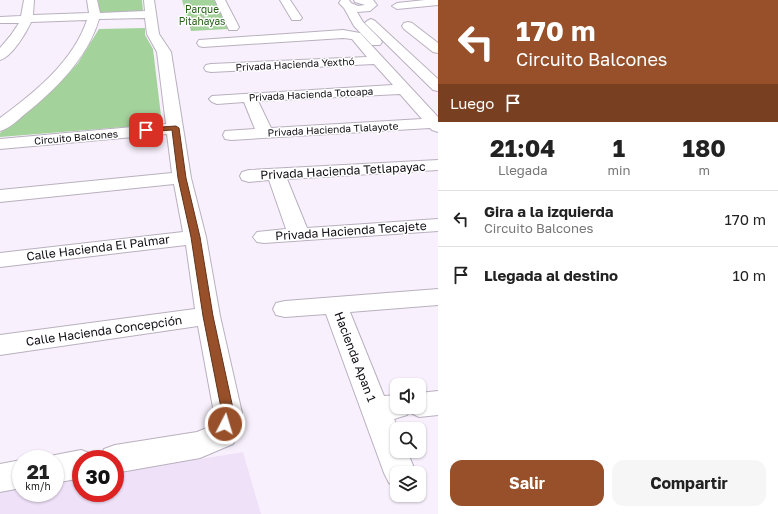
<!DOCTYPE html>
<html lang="es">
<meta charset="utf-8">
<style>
body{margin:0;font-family:"Golos Text",sans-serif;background:#f6f6f6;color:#222;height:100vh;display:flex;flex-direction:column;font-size:15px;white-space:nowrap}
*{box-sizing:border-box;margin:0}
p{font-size:13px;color:#767676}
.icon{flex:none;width:22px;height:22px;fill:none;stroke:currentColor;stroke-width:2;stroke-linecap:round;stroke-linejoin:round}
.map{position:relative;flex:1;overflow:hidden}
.panel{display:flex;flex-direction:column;background:#fff;width:340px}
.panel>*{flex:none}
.banner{background:#97502a;color:#fff;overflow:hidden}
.fabs{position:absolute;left:390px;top:378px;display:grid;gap:8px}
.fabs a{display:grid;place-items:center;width:36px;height:36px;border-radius:8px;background:#fff;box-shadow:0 1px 3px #0004;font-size:20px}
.speed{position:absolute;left:12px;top:450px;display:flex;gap:8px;font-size:20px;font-weight:700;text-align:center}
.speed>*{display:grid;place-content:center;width:52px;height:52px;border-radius:50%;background:#fff;box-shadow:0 1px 3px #0004;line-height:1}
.speed small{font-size:10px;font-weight:400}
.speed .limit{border:6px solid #d22;background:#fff;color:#111}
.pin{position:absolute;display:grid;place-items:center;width:34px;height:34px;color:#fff;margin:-17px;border-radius:8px;box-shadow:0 2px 6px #0006}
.me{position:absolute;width:44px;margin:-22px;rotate:5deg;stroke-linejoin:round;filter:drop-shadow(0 0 3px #0008)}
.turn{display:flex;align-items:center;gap:14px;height:84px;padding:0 12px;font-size:18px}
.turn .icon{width:52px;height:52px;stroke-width:2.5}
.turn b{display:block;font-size:28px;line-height:34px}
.then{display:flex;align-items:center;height:38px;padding:0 12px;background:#0003;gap:8px;font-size:15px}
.eta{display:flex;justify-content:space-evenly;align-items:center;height:68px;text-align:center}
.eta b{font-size:24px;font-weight:700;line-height:28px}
.button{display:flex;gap:8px;margin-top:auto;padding:8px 12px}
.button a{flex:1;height:46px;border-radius:12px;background:#97502a;color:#fff;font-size:16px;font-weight:700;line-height:46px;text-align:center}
.button a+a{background:#f6f6f6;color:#222}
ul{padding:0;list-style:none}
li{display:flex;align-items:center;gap:12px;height:56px;padding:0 12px;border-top:1px solid #e0e0e0}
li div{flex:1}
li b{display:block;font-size:15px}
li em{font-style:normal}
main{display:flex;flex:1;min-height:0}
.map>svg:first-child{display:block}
</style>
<main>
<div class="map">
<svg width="438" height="514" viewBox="0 0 438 514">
<rect width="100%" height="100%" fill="#f8f1fd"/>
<polygon fill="#efe1f8" points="243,452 261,514 0,514 0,492 21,489 21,493 55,493 55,483 81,479 81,493 115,493 115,473"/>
<g fill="#a4d29b">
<polygon points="98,0 142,0 143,11 100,13"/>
<polygon points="182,0 219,0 228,29 191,31"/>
<polygon points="145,28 145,35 153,49 162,124 0,137 0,133 54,89 78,63 99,29"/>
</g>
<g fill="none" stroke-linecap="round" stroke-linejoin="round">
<defs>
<g id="minor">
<path d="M24 0H34L33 15 89 13 87 0H97L100 13 145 11 144 0H154L159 34 171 52 191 178 206 237 220 316 242 413 237 435 233 444 200 458 115 473V459H100L104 449 115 445 197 432 209 427 214 413 198 326 0 355V335L195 309 186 245 0 267V253L183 232 174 184 0 202V190L172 173 167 134 0 149V139L166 124 157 52 147 34 145 18 99 19C88 58 55 90 25 114 18 120 10 128 0 131V118C34 93 73 62 87 20L31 22C26 33 12 57 0 60V48L11 35 19 23H0V17L21 16Z"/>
<polygon points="215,0 225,0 239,27 237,30 229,30"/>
<polygon points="280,0 290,0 302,18 300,20 292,20"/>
<polygon points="341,0 349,0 351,3 358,6 365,5 355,2 354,0 373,0 377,5 370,11 357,12 363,22 380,39 382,42 380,45 372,45 354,26 344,8 339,3"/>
<polygon points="425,0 438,0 438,5 397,9 392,6 397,3"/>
<polygon points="371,19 375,21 438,79 438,91 433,90 367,25 365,23 367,21"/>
<polygon points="408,22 412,23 438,43 438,53 433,52 404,29 402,26 404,23"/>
<path d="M343 30 360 33 438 117V132L432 130 430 128 231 140 225 139 223 135 225 131 255 129 244 102 217 104 212 102 209 99 212 96 393 85 374 64 211 72 206 71 204 68 206 65 211 64 367 57 352 39 343 38 203 47 199 46 197 43 199 40ZM400 94 422 119 271 128 258 101Z"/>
<polygon points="438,160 438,170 287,179 307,228 438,219 438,231 264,243 257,242 253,237 257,232 286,229 269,180 249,182 242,180 240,176 242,172 249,170"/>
<polygon points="438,289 438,305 350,312 384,396 397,395 397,407 419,407 419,393 438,391 438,415 419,417 409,412 407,415 394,419 398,429 397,451 407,451 416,473 397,473 397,486 389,483 384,473 326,314 285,317 276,315 273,309 276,303 285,301"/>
<polygon points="81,450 92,454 94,459 81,459 81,478 55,483 55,459 44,459 55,455"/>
<polygon points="21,460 21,488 0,492 0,464"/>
</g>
</defs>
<use href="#minor" stroke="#b9b0bf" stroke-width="2"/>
<use href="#minor" fill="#fff" fill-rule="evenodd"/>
</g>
<polygon fill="#97502a" stroke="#62341b" points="176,126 179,128 186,178 200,237 213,316 234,413 229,427 225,429 221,427 219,424 222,413 203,316 191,237 178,178 172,130 146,132 143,130 146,128"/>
<g text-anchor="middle" stroke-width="3" stroke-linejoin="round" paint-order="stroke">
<g font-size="10" fill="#236016" stroke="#fff">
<text x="202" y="13">Parque<tspan x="202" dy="12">Pitahayas</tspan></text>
</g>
<g font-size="10" fill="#0e0b10" stroke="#fff">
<text transform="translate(295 64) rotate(-3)" y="4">Privada Hacienda Yexthó</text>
<text transform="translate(311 94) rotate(-3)" y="4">Privada Hacienda Totoapa</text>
<text transform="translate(333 129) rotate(-3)" y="4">Privada Hacienda Tlalayote</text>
<text transform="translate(76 137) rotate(-5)" y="4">Circuito Balcones</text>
</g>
<g font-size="12" fill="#0e0b10" stroke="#fff">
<text transform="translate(343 171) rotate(-3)" y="4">Privada Hacienda Tetlapayac</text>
<text transform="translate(351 231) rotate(-4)" y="4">Privada Hacienda Tecajete</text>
<text transform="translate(98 248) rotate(-7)" y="4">Calle Hacienda El Palmar</text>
<text transform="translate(104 331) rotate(-8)" y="4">Calle Hacienda Concepción</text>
<text transform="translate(355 357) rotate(69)" y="4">Hacienda Apan 1</text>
</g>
</g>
</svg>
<div class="fabs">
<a><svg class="icon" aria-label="sound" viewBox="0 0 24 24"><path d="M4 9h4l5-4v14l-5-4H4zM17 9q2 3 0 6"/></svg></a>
<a><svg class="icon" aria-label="search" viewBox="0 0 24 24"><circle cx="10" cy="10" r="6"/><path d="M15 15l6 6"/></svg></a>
<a><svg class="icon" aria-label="layers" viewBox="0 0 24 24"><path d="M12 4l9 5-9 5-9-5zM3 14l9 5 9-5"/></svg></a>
</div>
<div class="speed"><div>21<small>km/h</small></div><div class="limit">30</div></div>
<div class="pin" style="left:146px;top:130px;background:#d93025"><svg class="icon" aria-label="arrive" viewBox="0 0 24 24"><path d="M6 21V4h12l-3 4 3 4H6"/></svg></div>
<svg class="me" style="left:225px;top:424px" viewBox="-20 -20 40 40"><circle r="17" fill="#97502a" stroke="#fff" stroke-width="3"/><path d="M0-11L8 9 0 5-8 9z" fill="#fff"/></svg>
</div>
<section class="panel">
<div class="banner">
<div class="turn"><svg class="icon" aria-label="left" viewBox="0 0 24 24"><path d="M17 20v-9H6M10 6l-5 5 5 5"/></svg><div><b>170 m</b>Circuito Balcones</div></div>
<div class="then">Luego<svg class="icon" aria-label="arrive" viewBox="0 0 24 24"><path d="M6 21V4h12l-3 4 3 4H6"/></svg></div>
</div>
<div class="eta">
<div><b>21:04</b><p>Llegada</p></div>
<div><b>1</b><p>min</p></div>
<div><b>180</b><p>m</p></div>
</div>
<ul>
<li><svg class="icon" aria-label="left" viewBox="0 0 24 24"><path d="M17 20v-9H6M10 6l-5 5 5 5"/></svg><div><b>Gira a la izquierda</b><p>Circuito Balcones</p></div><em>170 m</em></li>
<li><svg class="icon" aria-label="arrive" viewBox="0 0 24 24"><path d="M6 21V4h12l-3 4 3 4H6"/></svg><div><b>Llegada al destino</b></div><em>10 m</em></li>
</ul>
<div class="button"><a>Salir</a><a>Compartir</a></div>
</section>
</main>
